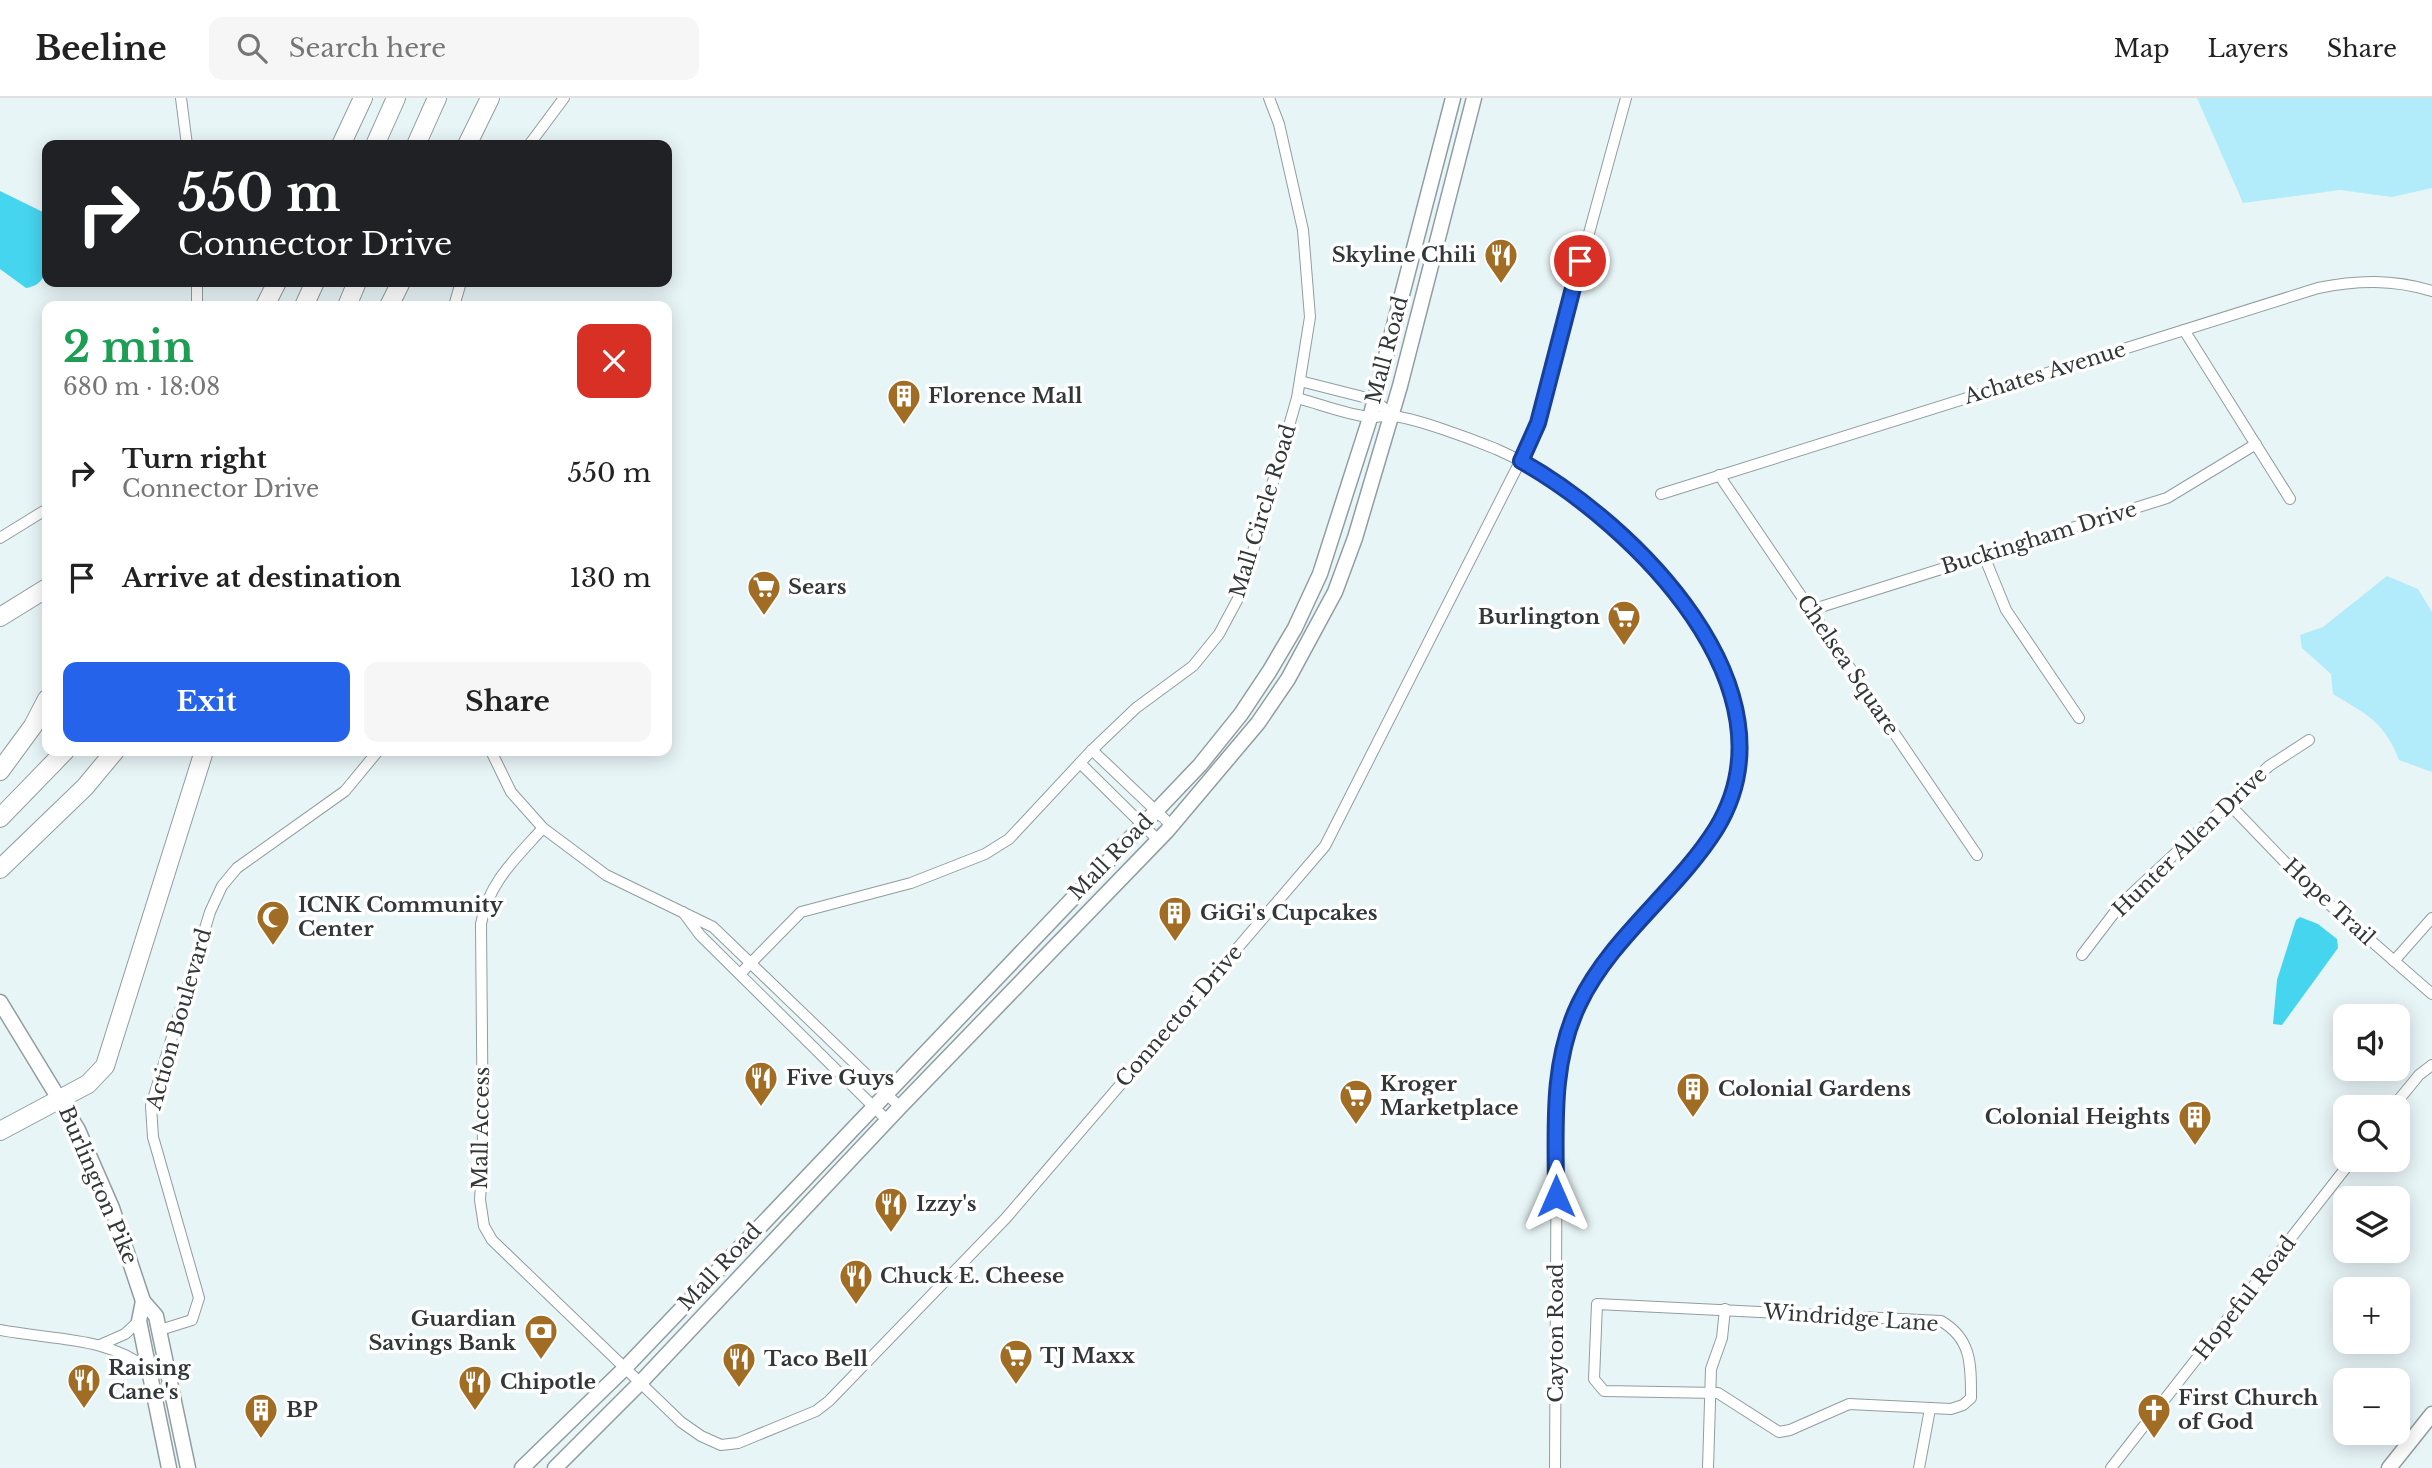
<!DOCTYPE html>
<meta charset="utf-8">
<style>
body{margin:0;font-family:"Libre Baskerville",serif;background:#f6f6f6;color:#222;height:100vh;display:flex;flex-direction:column;font-size:26px;white-space:nowrap}
*{box-sizing:border-box;margin:0}
p{font-size:23px;color:#767676}
.icon{flex:none;width:38px;height:38px;fill:none;stroke:currentColor;stroke-width:2;stroke-linecap:round;stroke-linejoin:round}
.map{position:relative;flex:1;overflow:hidden}
.panel{position:absolute;left:42px;top:203px;width:630px;height:455px;display:flex;flex-direction:column;background:#fff;border-radius:14px;box-shadow:0 4px 18px #0003}
.panel>*{flex:none}
.top-card{position:absolute;left:42px;top:42px;width:630px;height:147px;border-radius:14px;box-shadow:0 4px 18px #0003;background:#202124;color:#fff;overflow:hidden}
.buttons{position:absolute;left:2333px;top:906px;display:grid;gap:14px}
.buttons a{display:grid;place-items:center;width:77px;height:77px;border-radius:14px;background:#fff;box-shadow:0 4px 18px #0003;font-size:35px}
.pin{position:absolute;display:grid;place-items:center;width:60px;height:60px;color:#fff;margin:-30px;border:4px solid #fff;border-radius:50%;box-shadow:0 2px 7px #0007}
.me{position:absolute;width:77px;margin:-38px;rotate:0deg;stroke-linejoin:round;filter:drop-shadow(0 0 5px #0008)}
.turn{display:flex;align-items:center;gap:24px;height:147px;padding:0 21px;font-size:32px}
.turn .icon{width:91px;height:91px;stroke-width:2.5}
.turn b{display:block;font-size:49px;line-height:60px}
.round{display:grid;place-items:center;flex:none;width:74px;height:74px;border-radius:14px;background:#f6f6f6}
.overview{display:flex;align-items:center;justify-content:space-between;height:119px;padding:0 21px}
h1{font-size:42px;font-weight:700;line-height:52px;color:#1e9e55}
.cta{display:flex;gap:14px;margin-top:auto;padding:14px 21px}
.cta a{flex:1;height:80px;border-radius:14px;background:#2563eb;color:#fff;font-size:28px;font-weight:700;line-height:80px;text-align:center}
.cta a+a{background:#f6f6f6;color:#222}
ul{padding:0;list-style:none}
li{display:flex;align-items:center;gap:21px;height:105px;padding:0 21px}
li div{flex:1}
li b{display:block;font-size:26px}
li em{font-style:normal}
header{display:flex;align-items:center;gap:42px;box-sizing:border-box;height:98px;padding:0 35px;background:#fff;border-bottom:2px solid #e0e0e0}
header strong{font-size:33px}
nav{display:flex;gap:38px;margin-inline-start:auto;font-size:24px}
.search{width:490px;height:63px;background:#f6f6f6;display:flex;align-items:center;gap:18px;box-sizing:border-box;padding:0 24px;border-radius:14px;color:#767676;font-size:26px}
.map>svg:first-child{display:block}
</style>
<header>
<strong>Beeline</strong>
<div class="search"><svg class="icon" aria-label="search" viewBox="0 0 24 24"><circle cx="10" cy="10" r="6"/><path d="M15 15l6 6"/></svg>Search here</div>
<nav><a>Map</a><a>Layers</a><a>Share</a></nav>
</header>
<div class="map">
<svg width="2432" height="1370" viewBox="0 0 2432 1370">
<rect width="100%" height="100%" fill="#e8f5f7"/>
<g fill="#b2ecfa">
<polygon points="2197,0 2432,0 2432,90 2392,99 2340,92 2243,105"/>
<path d="M2387 478 2418 491 2432 514V674L2399 662C2384 623 2367 617 2333 596L2331 576 2302 550 2300 537 2323 529Z"/>
</g>
<g fill="#46d5ef">
<path d="M0 93 47 116C47 140 58 186 26 190L0 171Z"/>
<polygon points="2300,819 2318,826 2337,841 2338,850 2282,927 2273,926 2277,882 2296,822"/>
</g>
<g fill="none" stroke-linecap="round" stroke-linejoin="round">
<defs>
<g id="street">
<polyline points="181,0 187,47"/>
<polyline points="529,47 564,0"/>
<polyline points="197,208 197,184"/>
<polyline points="454,208 461,184"/>
<polyline points="2184,232 2290,401"/>
<polyline points="1300,283 1375,302 1391,317"/>
<path d="M1297 300C1320 306 1345 316 1369 319 1375 320 1383 317 1390 318 1411 318 1474 342 1496 351 1619 405 1803 585 1716 730 1656 830 1570 861 1557 992L1555 1370"/>
<polyline points="1719,377 1977,757"/>
<path d="M1661 396 2318 190C2357 182 2393 181 2432 193"/>
<polyline points="0,440 47,411"/>
<polyline points="1984,458 2006,512 2079,620"/>
<polyline points="1811,512 2167,400 2256,346"/>
<polyline points="1092,652 1172,728"/>
<polyline points="491,653 511,694 543,730 606,777 713,829 900,1009"/>
<polyline points="1080,665 1158,742"/>
<polyline points="2230,707 2306,786 2432,896"/>
<path d="M543 730C516 760 488 785 481 826L483 1054 480 1102 484 1128 492 1142 681 1324 701 1338 721 1347 738 1345 816 1313 829 1303 1006 1120 1325 748 1534 336 1626 0"/>
<polyline points="683,814 700,837 887,1022"/>
<polyline points="2082,857 2121,806 2269,668 2309,642"/>
<polyline points="2394,863 2432,820"/>
<polyline points="740,876 801,814 911,785 985,756 1009,741 1092,652 1136,610 1193,568 1219,536 1241,495 1297,300 1310,219 1303,132 1279,26 1269,0"/>
<polyline points="2392,1010 2419,977 2432,967"/>
<path d="M1597 1206 1941 1223C1972 1241 1971 1267 1971 1300L1963 1307 1951 1311 1849 1306 1790 1332 1779 1334 1718 1295 1604 1293 1594 1281Z"/>
<path d="M0 1232C50 1242 108 1238 149 1272"/>
<polyline points="160,1232 192,1222 199,1200 153,1039 151,1008 210,814 222,788 237,770 345,693 378,653"/>
<polyline points="100,1247 125,1236 139,1223"/>
<polyline points="1708,1370 1711,1271 1722,1240 1725,1211"/>
<polyline points="1919,1370 1930,1311"/>
<polyline points="2111,1370 2352,1062"/>
</g>
<g id="secondary">
<polyline points="522,1370 625,1270 1200,667 1241,616 1269,574 1295,530 1320,476 1370,320 1453,0"/>
<polyline points="555,1370 640,1285 900,1009 1167,733 1258,625 1288,581 1335,494 1355,440 1400,288 1474,0"/>
<polyline points="2389,1370 2432,1316"/>
</g>
<g id="primary">
<polyline points="0,904 78,1032 112,1110 143,1203 156,1218 188,1370"/>
<polyline points="143,1203 139,1223 169,1370"/>
</g>
<g id="highway">
<polyline points="341,47 363,0"/>
<polyline points="375,47 396,0"/>
<polyline points="416,47 437,0"/>
<polyline points="467,47 490,0"/>
<polyline points="265,208 277,184"/>
<polyline points="304,208 315,184"/>
<polyline points="347,208 357,184"/>
<polyline points="389,208 401,184"/>
<polyline points="0,519 47,490"/>
<polyline points="0,673 33,628 47,601"/>
<polyline points="0,720 65,653"/>
<polyline points="0,771 85,689 115,653"/>
<polyline points="0,1033 88,986 105,968 204,653"/>
</g>
</defs>
<use href="#street" stroke="#919da0" stroke-width="12"/>
<use href="#secondary" stroke="#919da0" stroke-width="17"/>
<use href="#primary" stroke="#919da0" stroke-width="17"/>
<use href="#highway" stroke="#919da0" stroke-width="20"/>
<use href="#street" stroke="#fff" stroke-width="10"/>
<use href="#secondary" stroke="#fff" stroke-width="14"/>
<use href="#primary" stroke="#fff" stroke-width="14"/>
<use href="#highway" stroke="#fff" stroke-width="18"/>
</g>
<g fill="none" stroke-linecap="round" stroke-linejoin="round">
<defs>
<path id="route" d="M1556 1098C1556 1033 1550 966 1579 906 1611 839 1677 793 1716 731 1802 591 1633 426 1521 363L1538 325 1580 163"/>
</defs>
<use href="#route" stroke="#184099" stroke-width="18"/>
<use href="#route" stroke="#2563eb" stroke-width="12"/>
</g>
<defs>
<symbol id="restaurant-pin" viewBox="-11 -11 22 30"><path d="M0 17L-7.5 6A9.5 9.5 0 1 1 7.5 6Z" fill="#a16d25" stroke="#fff"/><path d="M-5-6h1v4h1v-4h1v4h1v-4h1v5L-1.5 .5V6h-2V.5L-5-1ZM5-6V6H3V1.5H1.5Q1.5-4 5-6Z" fill="#fff"/></symbol>
<symbol id="building-pin" viewBox="-11 -11 22 30"><path d="M0 17L-7.5 6A9.5 9.5 0 1 1 7.5 6Z" fill="#a16d25" stroke="#fff"/><path d="M-4-6H4V6H1V3H-1V6H-4ZM-2.5-4.3h1.7v1.8h-1.7ZM.8-4.3h1.7v1.8H.8ZM-2.5-1h1.7V.8h-1.7ZM.8-1h1.7V.8H.8Z" fill="#fff"/></symbol>
<symbol id="supermarket-pin" viewBox="-11 -11 22 30"><path d="M0 17L-7.5 6A9.5 9.5 0 1 1 7.5 6Z" fill="#a16d25" stroke="#fff"/><path d="M-6-5.5h2.5l.6 2H6L4.5 2H-2.5L-4.4-4H-6ZM-1.5 3.2a1.3 1.3 0 1 0 .1 0ZM3 3.2a1.3 1.3 0 1 0 .1 0Z" fill="#fff"/></symbol>
<symbol id="mosque-pin" viewBox="-11 -11 22 30"><path d="M0 17L-7.5 6A9.5 9.5 0 1 1 7.5 6Z" fill="#a16d25" stroke="#fff"/><path d="M3.5-4.9A6 6 0 1 0 3.5 4.9A5 5 0 1 1 3.5-4.9Z" fill="#fff"/></symbol>
<symbol id="bank-pin" viewBox="-11 -11 22 30"><path d="M0 17L-7.5 6A9.5 9.5 0 1 1 7.5 6Z" fill="#a16d25" stroke="#fff"/><path d="M-6-4H6V4H-6ZM0-2.3a2.3 2.3 0 1 0 0 4.6a2.3 2.3 0 1 0 0-4.6Z" fill="#fff"/></symbol>
<symbol id="church-pin" viewBox="-11 -11 22 30"><path d="M0 17L-7.5 6A9.5 9.5 0 1 1 7.5 6Z" fill="#a16d25" stroke="#fff"/><path d="M-1.2-6h2.4v3.5h3.3v2.4h-3.3V6h-2.4V-.1h-3.3v-2.4h3.3Z" fill="#fff"/></symbol>
</defs>
<g fill-rule="evenodd">
<use href="#restaurant-pin" x="1482" y="138" width="38" height="52"/>
<use href="#building-pin" x="885" y="279" width="38" height="52"/>
<use href="#supermarket-pin" x="745" y="470" width="38" height="52"/>
<use href="#supermarket-pin" x="1605" y="500" width="38" height="52"/>
<use href="#building-pin" x="1156" y="796" width="38" height="52"/>
<use href="#mosque-pin" x="254" y="800" width="38" height="52"/>
<use href="#restaurant-pin" x="742" y="961" width="38" height="52"/>
<use href="#building-pin" x="1674" y="972" width="38" height="52"/>
<use href="#supermarket-pin" x="1337" y="979" width="38" height="52"/>
<use href="#building-pin" x="2176" y="1000" width="38" height="52"/>
<use href="#restaurant-pin" x="872" y="1087" width="38" height="52"/>
<use href="#restaurant-pin" x="837" y="1159" width="38" height="52"/>
<use href="#bank-pin" x="522" y="1214" width="38" height="52"/>
<use href="#supermarket-pin" x="997" y="1239" width="38" height="52"/>
<use href="#restaurant-pin" x="720" y="1242" width="38" height="52"/>
<use href="#restaurant-pin" x="65" y="1263" width="38" height="52"/>
<use href="#restaurant-pin" x="456" y="1265" width="38" height="52"/>
<use href="#building-pin" x="242" y="1293" width="38" height="52"/>
<use href="#church-pin" x="2135" y="1293" width="38" height="52"/>
</g>
<g text-anchor="middle" stroke-width="7" stroke-linejoin="round" paint-order="stroke">
<g font-size="21" font-weight="bold" fill="#323738" stroke="#fff" text-anchor="start">
<text x="1476" y="164" text-anchor="end">Skyline Chili</text>
<text x="928" y="305">Florence Mall</text>
<text x="788" y="496">Sears</text>
<text x="1600" y="526" text-anchor="end">Burlington</text>
<text x="298" y="814">ICNK Community<tspan x="298" dy="24">Center</tspan></text>
<text x="1200" y="822">GiGi's Cupcakes</text>
<text x="786" y="987">Five Guys</text>
<text x="1380" y="993">Kroger<tspan x="1380" dy="24">Marketplace</tspan></text>
<text x="1718" y="998">Colonial Gardens</text>
<text x="2170" y="1026" text-anchor="end">Colonial Heights</text>
<text x="916" y="1113">Izzy's</text>
<text x="880" y="1185">Chuck E. Cheese</text>
<text x="516" y="1228" text-anchor="end">Guardian<tspan x="516" dy="24">Savings Bank</tspan></text>
<text x="1040" y="1265">TJ Maxx</text>
<text x="764" y="1268">Taco Bell</text>
<text x="108" y="1277">Raising<tspan x="108" dy="24">Cane's</tspan></text>
<text x="500" y="1291">Chipotle</text>
<text x="2178" y="1307">First Church<tspan x="2178" dy="24">of God</tspan></text>
<text x="286" y="1319">BP</text>
</g>
<g font-size="21" fill="#323738" stroke="#fff">
<text transform="translate(1387 252) rotate(-75)" y="7">Mall Road</text>
<text transform="translate(2045 275) rotate(-17)" y="7">Achates Avenue</text>
<text transform="translate(1263 413) rotate(-73)" y="7">Mall Circle Road</text>
<text transform="translate(2039 440) rotate(-17)" y="7">Buckingham Drive</text>
<text transform="translate(1848 567) rotate(56)" y="7">Chelsea Square</text>
<text transform="translate(2190 744) rotate(-44)" y="7">Hunter Allen Drive</text>
<text transform="translate(1111 759) rotate(-46)" y="7">Mall Road</text>
<text transform="translate(2329 804) rotate(43)" y="7">Hope Trail</text>
<text transform="translate(1179 918) rotate(-49)" y="7">Connector Drive</text>
<text transform="translate(179 921) rotate(-74)" y="7">Action Boulevard</text>
<text transform="translate(481 1030) rotate(-89)" y="7">Mall Access</text>
<text transform="translate(98 1087) rotate(67)" y="7">Burlington Pike</text>
<text transform="translate(720 1169) rotate(-47)" y="7">Mall Road</text>
<text transform="translate(2245 1200) rotate(-52)" y="7">Hopeful Road</text>
<text transform="translate(1851 1220) rotate(4)" y="7">Windridge Lane</text>
<text transform="translate(1556 1235) rotate(-90)" y="7">Cayton Road</text>
</g>
</g>
</svg>
<div class="buttons">
<a><svg class="icon" aria-label="sound" viewBox="0 0 24 24"><path d="M4 9h4l5-4v14l-5-4H4zM17 9q2 3 0 6"/></svg></a>
<a><svg class="icon" aria-label="search" viewBox="0 0 24 24"><circle cx="10" cy="10" r="6"/><path d="M15 15l6 6"/></svg></a>
<a><svg class="icon" aria-label="layers" viewBox="0 0 24 24"><path d="M12 4l9 5-9 5-9-5zM3 14l9 5 9-5"/></svg></a>
<a>+</a>
<a>−</a>
</div>
<div class="pin" style="left:1580px;top:163px;background:#d93025"><svg class="icon" aria-label="arrive" viewBox="0 0 24 24"><path d="M6 21V4h12l-3 4 3 4H6"/></svg></div>
<svg class="me" style="left:1556px;top:1098px" viewBox="-20 -20 40 40"><path d="M0-17L14 15 0 8-14 15z" fill="#2563eb" stroke="#fff" stroke-width="4"/></svg>
<div class="top-card">
<div class="turn"><svg class="icon" aria-label="right" viewBox="0 0 24 24"><path d="M7 20v-9h11M14 6l5 5-5 5"/></svg><div><b>550 m</b>Connector Drive</div></div>
</div>
<section class="panel">
<div class="overview"><div><h1>2 min</h1><p>680 m · 18:08</p></div><a class="round" style="background:#d93025;color:#fff"><svg class="icon" aria-label="close" viewBox="0 0 24 24"><path d="M6 6l12 12M18 6L6 18"/></svg></a></div>
<ul>
<li><svg class="icon" aria-label="right" viewBox="0 0 24 24"><path d="M7 20v-9h11M14 6l5 5-5 5"/></svg><div><b>Turn right</b><p>Connector Drive</p></div><em>550 m</em></li>
<li><svg class="icon" aria-label="arrive" viewBox="0 0 24 24"><path d="M6 21V4h12l-3 4 3 4H6"/></svg><div><b>Arrive at destination</b></div><em>130 m</em></li>
</ul>
<div class="cta"><a>Exit</a><a>Share</a></div>
</section>
</div>
